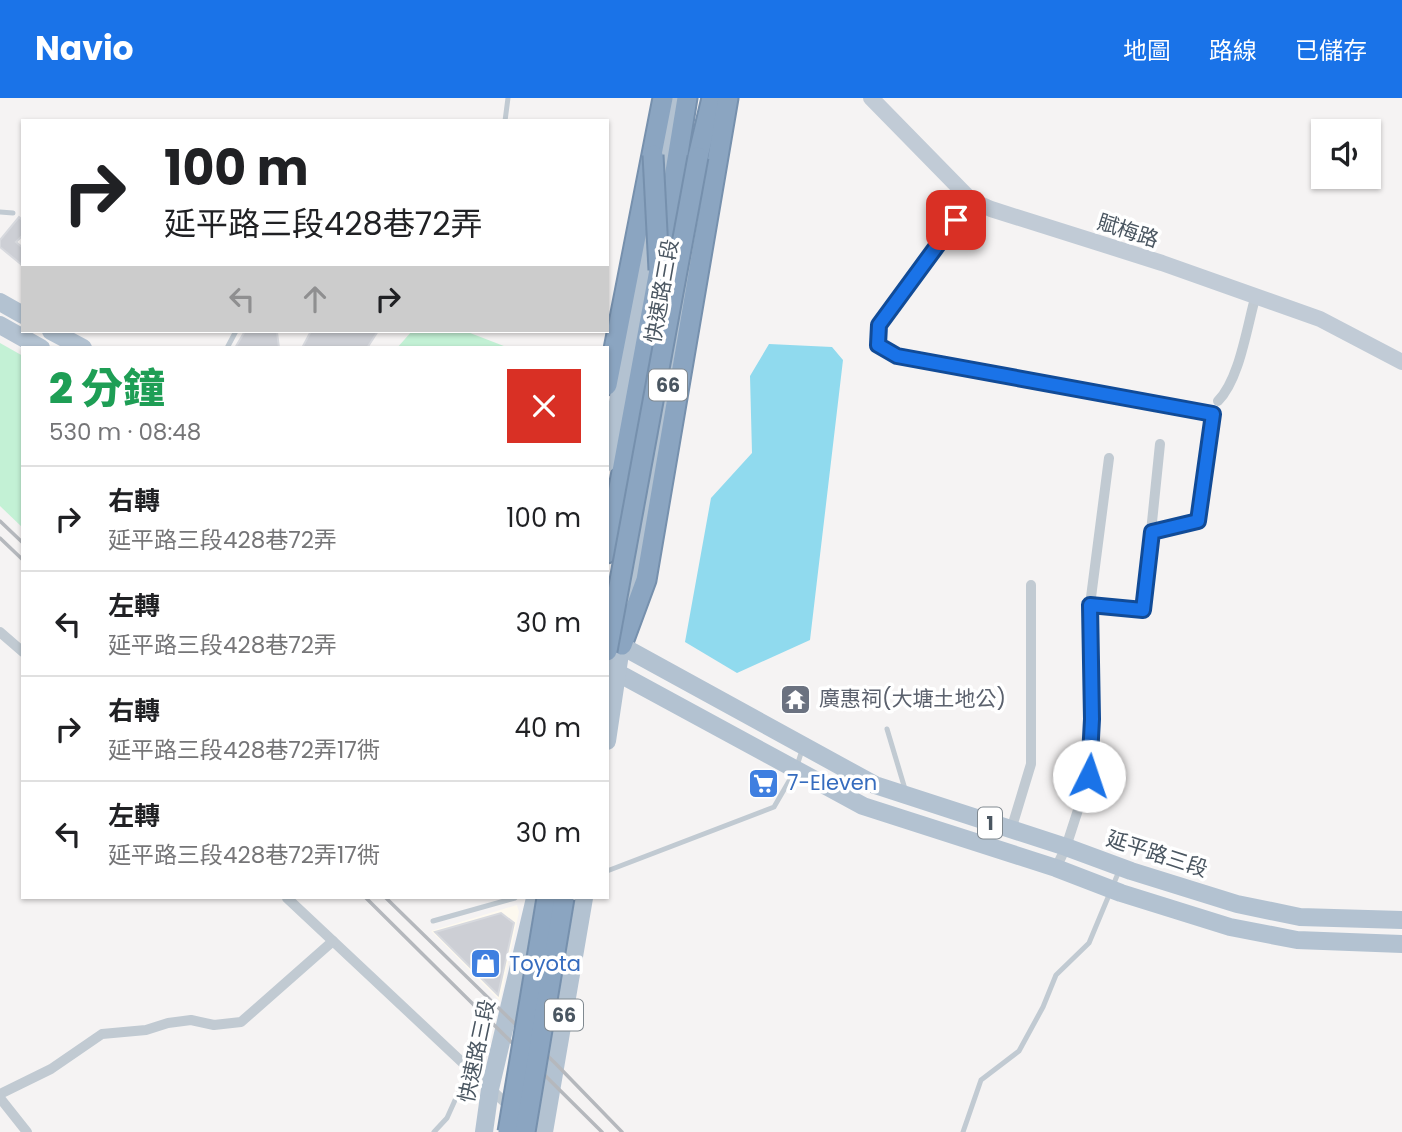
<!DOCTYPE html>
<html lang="zh-TW">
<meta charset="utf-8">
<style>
body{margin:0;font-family:Poppins,"Noto Sans TC",sans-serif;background:#f6f6f6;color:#202124;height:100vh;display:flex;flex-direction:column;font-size:26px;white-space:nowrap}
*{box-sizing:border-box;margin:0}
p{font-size:23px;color:#757577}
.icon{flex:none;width:38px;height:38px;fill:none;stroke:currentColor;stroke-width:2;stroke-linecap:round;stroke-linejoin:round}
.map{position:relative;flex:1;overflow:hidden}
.panel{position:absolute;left:21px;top:248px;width:588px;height:553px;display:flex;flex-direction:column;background:#fff;border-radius:0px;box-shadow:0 2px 5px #0004}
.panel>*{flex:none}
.banner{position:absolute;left:21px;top:21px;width:588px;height:214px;border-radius:0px;box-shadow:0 2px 5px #0004;background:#fff;color:#202124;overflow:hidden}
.buttons{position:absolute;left:1311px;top:21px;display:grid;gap:14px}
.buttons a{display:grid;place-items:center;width:70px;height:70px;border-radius:0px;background:#fff;box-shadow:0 2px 5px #0004;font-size:35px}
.pin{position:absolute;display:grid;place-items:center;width:60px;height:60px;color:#fff;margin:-30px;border-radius:14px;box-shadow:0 4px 10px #0006}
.me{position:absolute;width:77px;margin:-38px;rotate:4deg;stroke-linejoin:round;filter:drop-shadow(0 0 5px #0008)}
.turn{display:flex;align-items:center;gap:24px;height:147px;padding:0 28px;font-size:32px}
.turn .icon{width:91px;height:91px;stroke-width:2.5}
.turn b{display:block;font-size:49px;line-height:60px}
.lanes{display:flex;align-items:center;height:66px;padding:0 28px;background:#0003;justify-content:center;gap:35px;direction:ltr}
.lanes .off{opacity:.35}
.round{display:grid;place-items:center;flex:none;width:74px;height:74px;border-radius:0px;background:#f6f6f6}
.summary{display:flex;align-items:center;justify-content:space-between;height:119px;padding:0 28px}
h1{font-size:42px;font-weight:800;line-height:52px;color:#1e9e55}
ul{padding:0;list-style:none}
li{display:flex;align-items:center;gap:21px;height:105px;padding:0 28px;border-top:2px solid #e0e0e0}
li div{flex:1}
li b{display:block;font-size:26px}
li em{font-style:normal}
header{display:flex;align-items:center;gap:42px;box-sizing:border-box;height:98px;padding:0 35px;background:#1a73e8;color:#fff}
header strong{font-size:33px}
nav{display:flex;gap:38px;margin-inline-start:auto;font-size:24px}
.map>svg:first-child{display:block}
</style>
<header>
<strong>Navio</strong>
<nav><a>地圖</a><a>路線</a><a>已儲存</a></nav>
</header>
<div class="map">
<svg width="1402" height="1034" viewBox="0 0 1402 1034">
<rect width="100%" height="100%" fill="#f5f3f3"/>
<polygon fill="#fdf9ef" points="517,807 519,814 500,903 431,833"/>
<g fill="#c3f1d5">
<polygon points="412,233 465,233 509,250 397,250"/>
<polygon points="0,245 23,258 23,430 0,408"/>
</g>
<polygon fill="#90daee" points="769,246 832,249 843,262 810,542 737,575 685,544 711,400 752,355 750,278"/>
<g fill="#cdcfd5" stroke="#d7d9de" stroke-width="2">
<polygon points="19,119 23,123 23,137 16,144 23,150 23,168 0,149 0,142"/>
<polygon points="245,233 275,233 277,234 279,250 235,250"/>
<polygon points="311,233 378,233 367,250 302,250"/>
<polygon points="797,589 806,608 796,613 786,595"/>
<polygon points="501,815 514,825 498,897 435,834"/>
</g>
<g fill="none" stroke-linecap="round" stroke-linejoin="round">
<defs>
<g id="highway">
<polyline points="698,59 712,0"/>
<polyline points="607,287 663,0"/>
<polyline points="607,455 659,172 687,0"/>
<polyline points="622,547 646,482 728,0"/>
</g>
</defs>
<use href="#highway" stroke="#7690ad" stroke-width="23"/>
<g stroke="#c1cad2" stroke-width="5">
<polyline points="505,23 508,0"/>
<polyline points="969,104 879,227 878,247 897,258 1213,316"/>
<polyline points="0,114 13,115"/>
<polyline points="227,250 236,233"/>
<polyline points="887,631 905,691"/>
<polyline points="607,773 774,709 796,671 802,652"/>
<polyline points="433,823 515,800"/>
<polyline points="434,1034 447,1020 469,971"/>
<polyline points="963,1034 981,982 1019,953 1043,909 1056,877 1089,845 1119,773"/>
</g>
<g stroke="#c1cad2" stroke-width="10">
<path d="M1218 303C1240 281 1247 227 1256 197"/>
<polyline points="1152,434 1198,423 1213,316"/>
<polyline points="1090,507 1143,512 1160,346"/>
<polyline points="0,534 23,554"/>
<polyline points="1011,732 1031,666 1031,487"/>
<polyline points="1056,770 1066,749 1089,678 1092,621 1090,507 1109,360"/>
<polyline points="287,800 512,1011"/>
<polyline points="0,996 51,971 102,936 146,932 168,925 191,922 214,927 241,924 333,843"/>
<polyline points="0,1000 27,1034"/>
</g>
<polyline stroke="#c1cbd6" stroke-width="16" points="871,0 971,102 991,111 1162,165 1320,221 1402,264"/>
<g stroke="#b3c2d1" stroke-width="18">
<polyline points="659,83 674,0"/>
<polyline points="0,204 23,217"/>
<polyline points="0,227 41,250"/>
<polyline points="51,233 83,250"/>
<polyline points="607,364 652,120"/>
<polyline points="609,541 875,687 1066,749 1131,773 1237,806 1300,819 1402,822"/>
<polyline points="607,569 863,708 1056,770 1121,795 1230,829 1297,842 1402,846"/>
<polyline points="607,643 625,522 699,115"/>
<polyline points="484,1034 490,991 535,800"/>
<polyline points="544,1034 584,800"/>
</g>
<use href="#highway" stroke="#8ba5c1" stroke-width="19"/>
<g stroke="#b5b8bd" stroke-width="3.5">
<polyline points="0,423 23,445"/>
<polyline points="0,440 23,462"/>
<polyline points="366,800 602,1034"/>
<polyline points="386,800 556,966 622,1034"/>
</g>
<defs>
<g id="highway-bridge">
<polyline points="653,57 659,172"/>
<polyline points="607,553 698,59"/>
<polyline points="508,1034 547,800"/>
<polyline points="525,1034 564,800"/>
</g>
</defs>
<use href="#highway-bridge" stroke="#7690ad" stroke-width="23" stroke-linecap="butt"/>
<use href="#highway-bridge" stroke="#8ba5c1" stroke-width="19"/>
</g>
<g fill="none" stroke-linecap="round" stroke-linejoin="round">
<defs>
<polyline id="route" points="956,122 879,227 878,247 897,258 1213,316 1198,423 1152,434 1143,512 1090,507 1092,621 1089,678"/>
</defs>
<use href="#route" stroke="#114b97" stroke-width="18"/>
<use href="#route" stroke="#1a73e8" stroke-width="12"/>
</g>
<defs>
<symbol id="temple-square" viewBox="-11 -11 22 22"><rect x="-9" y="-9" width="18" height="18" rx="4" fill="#6b7280" stroke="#fff"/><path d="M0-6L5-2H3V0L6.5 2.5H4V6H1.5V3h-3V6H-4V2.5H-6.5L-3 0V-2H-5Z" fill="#fff"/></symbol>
<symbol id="supermarket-square" viewBox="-11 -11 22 22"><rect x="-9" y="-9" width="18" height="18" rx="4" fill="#3f7fe0" stroke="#fff"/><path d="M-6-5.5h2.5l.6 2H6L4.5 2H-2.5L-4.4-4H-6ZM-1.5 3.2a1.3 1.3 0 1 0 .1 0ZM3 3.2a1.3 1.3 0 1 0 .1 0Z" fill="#fff"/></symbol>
<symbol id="shop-square" viewBox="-11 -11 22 22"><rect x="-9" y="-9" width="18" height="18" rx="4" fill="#3f7fe0" stroke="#fff"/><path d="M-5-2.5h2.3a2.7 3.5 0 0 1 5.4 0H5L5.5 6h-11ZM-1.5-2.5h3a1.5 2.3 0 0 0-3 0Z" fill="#fff"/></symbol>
</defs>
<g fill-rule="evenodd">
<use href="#temple-square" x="778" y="584" width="35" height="35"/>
<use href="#supermarket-square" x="746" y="668" width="35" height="35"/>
<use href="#shop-square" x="468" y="848" width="35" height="35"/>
</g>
<g text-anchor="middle" stroke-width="7" stroke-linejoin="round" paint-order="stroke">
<g fill="#fff" stroke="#808990" stroke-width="2">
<rect x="649" y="271.5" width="38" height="31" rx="5"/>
<rect x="978" y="709.5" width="24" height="31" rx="5"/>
<rect x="545" y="901.5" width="38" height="31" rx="5"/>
</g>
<g font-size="19" font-weight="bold" fill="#4a5661">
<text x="668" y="294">66</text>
<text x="990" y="732">1</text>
<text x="564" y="924">66</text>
</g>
<g font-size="21" fill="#4a5661" stroke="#fff">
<text transform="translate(1128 133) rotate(18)" y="7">賦梅路</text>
<text transform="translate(662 193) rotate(-80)" y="7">快速路三段</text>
<text transform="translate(1157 756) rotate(18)" y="7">延平路三段</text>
<text transform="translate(477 953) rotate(-78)" y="7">快速路三段</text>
</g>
<g font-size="21" fill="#5b616d" stroke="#fff" text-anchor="start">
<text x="819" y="608">廣惠祠(大塘土地公)</text>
</g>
<g font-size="21" fill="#366cbe" stroke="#fff" text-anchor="start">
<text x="787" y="692">7-Eleven</text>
<text x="509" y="873">Toyota</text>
</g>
</g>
</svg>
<div class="buttons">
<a><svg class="icon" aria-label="sound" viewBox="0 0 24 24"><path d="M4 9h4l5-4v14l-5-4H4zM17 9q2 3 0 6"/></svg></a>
</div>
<div class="pin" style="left:956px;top:122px;background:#d93025"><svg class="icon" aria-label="arrive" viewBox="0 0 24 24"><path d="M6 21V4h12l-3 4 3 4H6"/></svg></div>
<svg class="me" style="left:1089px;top:678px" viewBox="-20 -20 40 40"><circle r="19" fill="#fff"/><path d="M0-13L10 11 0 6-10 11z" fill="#1a73e8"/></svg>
<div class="banner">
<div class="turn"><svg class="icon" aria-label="right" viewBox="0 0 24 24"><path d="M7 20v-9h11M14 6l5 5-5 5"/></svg><div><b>100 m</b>延平路三段428巷72弄</div></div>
<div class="lanes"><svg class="icon off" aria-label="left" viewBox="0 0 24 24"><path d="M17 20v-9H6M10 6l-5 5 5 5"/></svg><svg class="icon off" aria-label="ahead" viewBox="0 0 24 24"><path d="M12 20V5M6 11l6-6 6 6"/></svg><svg class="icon" aria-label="right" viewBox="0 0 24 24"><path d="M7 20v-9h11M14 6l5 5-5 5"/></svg></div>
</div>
<section class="panel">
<div class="summary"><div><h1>2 分鐘</h1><p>530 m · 08:48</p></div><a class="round" style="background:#d93025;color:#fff"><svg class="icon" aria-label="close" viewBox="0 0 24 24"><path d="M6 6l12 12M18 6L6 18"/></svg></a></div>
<ul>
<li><svg class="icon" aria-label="right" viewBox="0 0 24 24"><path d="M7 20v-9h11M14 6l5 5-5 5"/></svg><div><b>右轉</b><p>延平路三段428巷72弄</p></div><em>100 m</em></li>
<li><svg class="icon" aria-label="left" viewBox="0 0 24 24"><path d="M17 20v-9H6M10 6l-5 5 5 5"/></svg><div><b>左轉</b><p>延平路三段428巷72弄</p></div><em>30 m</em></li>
<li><svg class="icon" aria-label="right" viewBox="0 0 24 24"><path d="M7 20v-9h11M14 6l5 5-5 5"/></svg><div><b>右轉</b><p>延平路三段428巷72弄17衖</p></div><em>40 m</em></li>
<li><svg class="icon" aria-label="left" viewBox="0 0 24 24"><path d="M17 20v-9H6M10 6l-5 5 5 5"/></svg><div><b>左轉</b><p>延平路三段428巷72弄17衖</p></div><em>30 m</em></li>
</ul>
</section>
</div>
